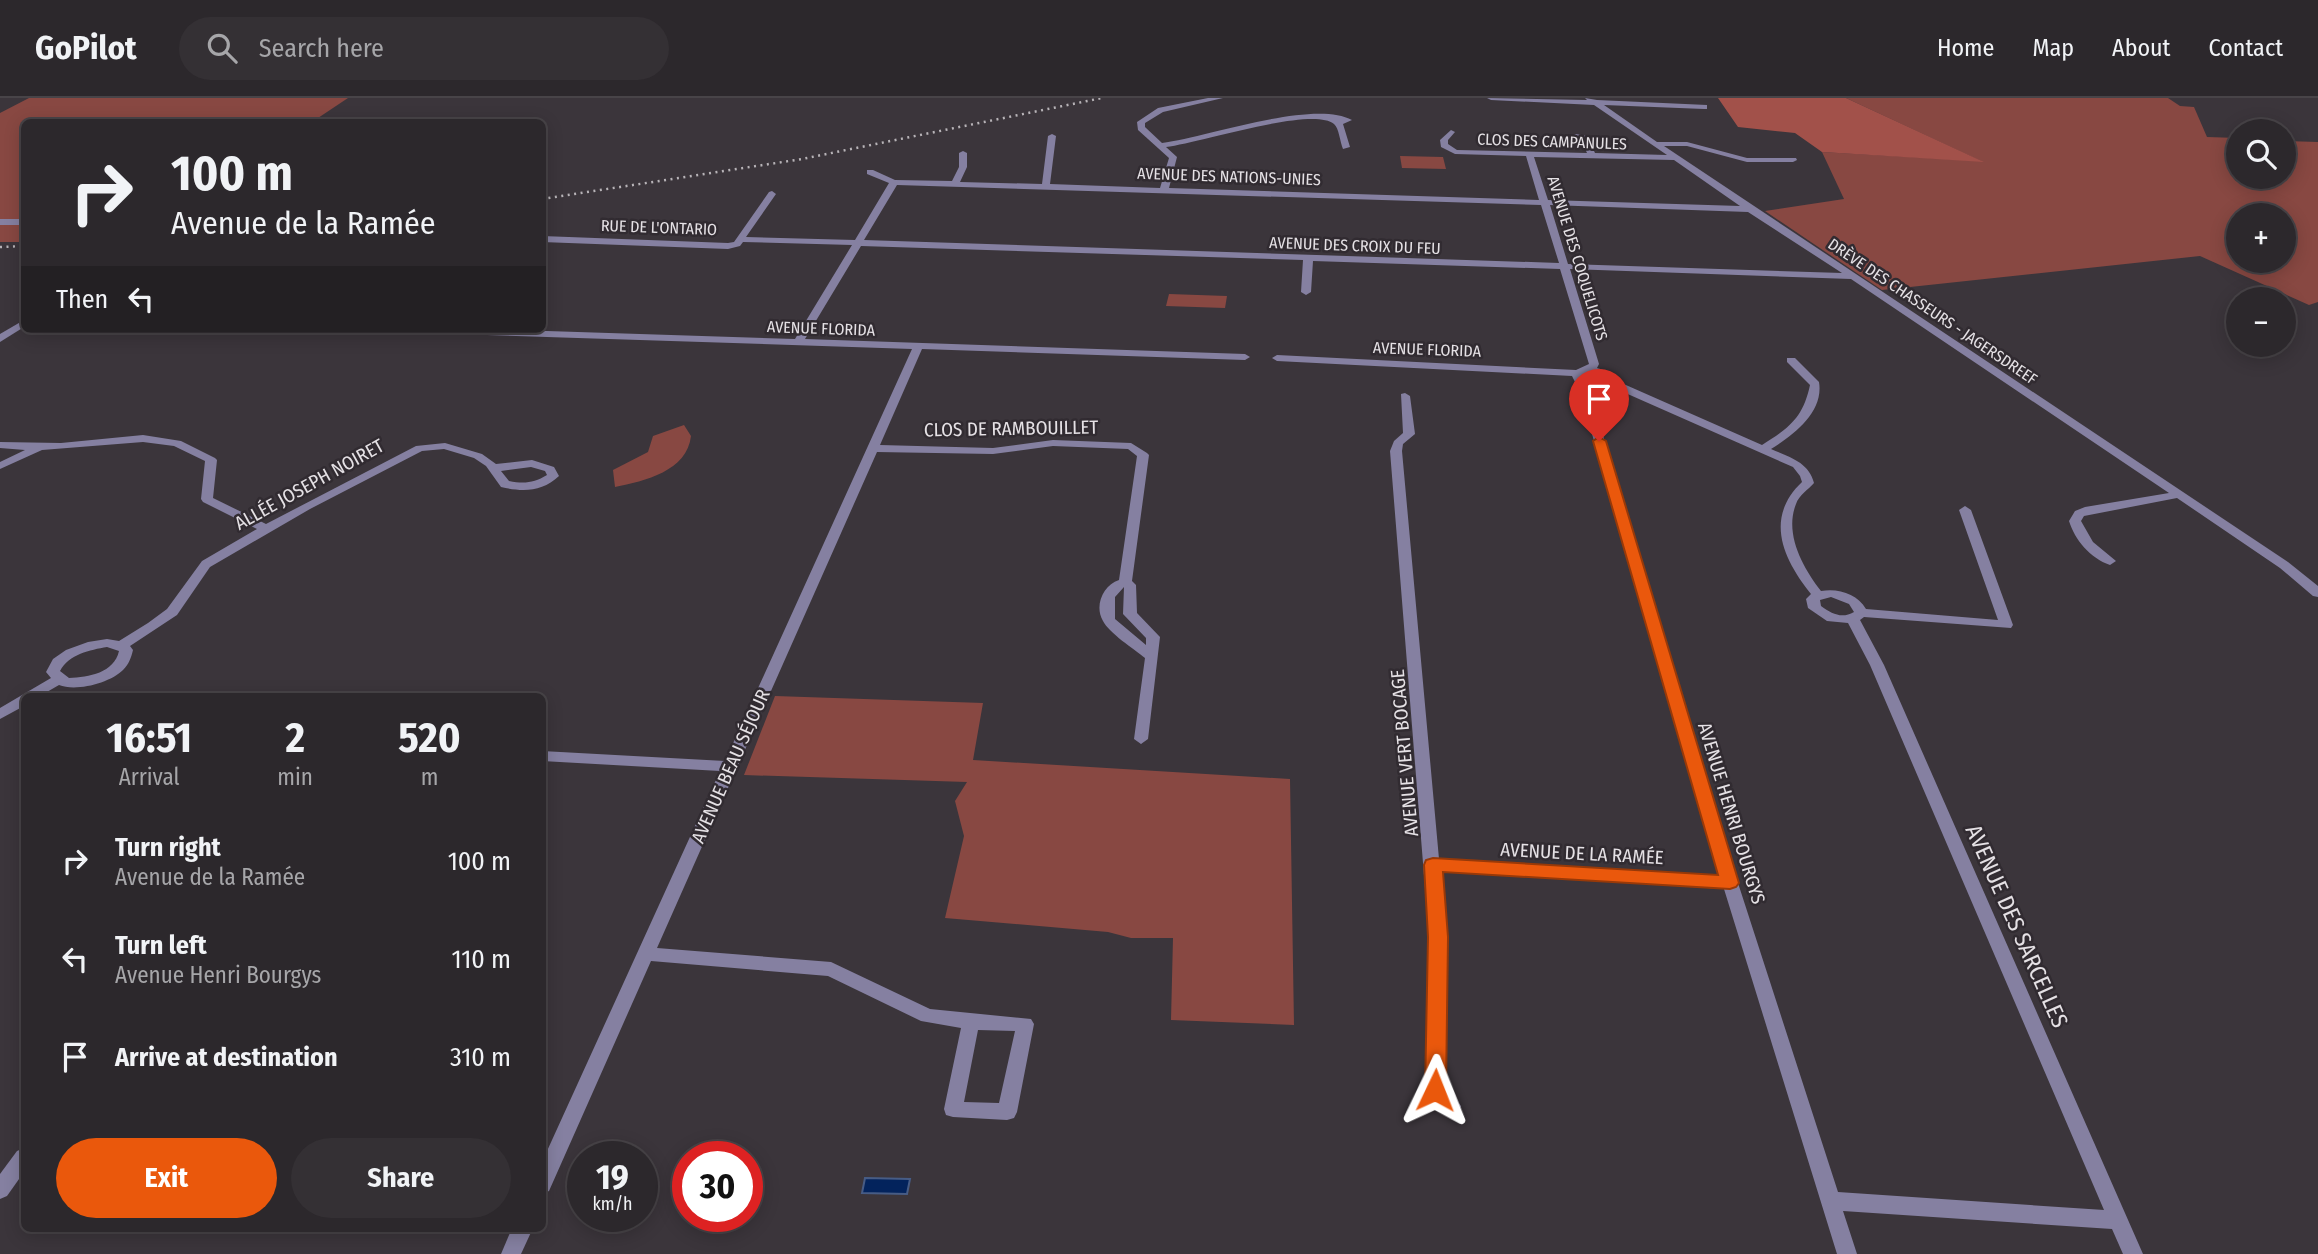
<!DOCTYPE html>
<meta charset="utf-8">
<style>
body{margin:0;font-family:"Fira Sans Condensed",sans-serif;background:#343034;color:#f1f3f6;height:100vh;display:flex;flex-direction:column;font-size:26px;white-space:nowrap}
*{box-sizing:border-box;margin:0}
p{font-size:23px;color:#a6a6a9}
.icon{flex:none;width:38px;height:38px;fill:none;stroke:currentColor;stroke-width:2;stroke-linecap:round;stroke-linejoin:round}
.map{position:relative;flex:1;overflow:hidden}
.details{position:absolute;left:21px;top:595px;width:525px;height:539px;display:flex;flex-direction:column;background:#2c282c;border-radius:10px;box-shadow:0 4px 18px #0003,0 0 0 2px #484448}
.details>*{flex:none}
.banner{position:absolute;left:21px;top:21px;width:525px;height:214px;border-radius:10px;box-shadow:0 4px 18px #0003,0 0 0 2px #484448;background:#2c282c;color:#f1f3f6;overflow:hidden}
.tools{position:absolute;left:2226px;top:21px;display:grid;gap:14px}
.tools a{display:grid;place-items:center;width:70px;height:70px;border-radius:50%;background:#2c282c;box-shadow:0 4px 18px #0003,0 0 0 2px #484448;font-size:35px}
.speed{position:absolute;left:567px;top:1043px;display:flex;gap:14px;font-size:35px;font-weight:700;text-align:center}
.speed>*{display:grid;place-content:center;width:91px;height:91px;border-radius:50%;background:#2c282c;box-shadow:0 4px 18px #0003,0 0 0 2px #484448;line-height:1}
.speed small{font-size:18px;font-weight:400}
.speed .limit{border:10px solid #d22;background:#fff;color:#111}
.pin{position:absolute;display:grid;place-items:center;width:60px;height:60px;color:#fff;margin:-72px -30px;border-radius:50% 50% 50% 0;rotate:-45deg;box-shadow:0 0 7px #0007}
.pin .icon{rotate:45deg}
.me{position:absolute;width:77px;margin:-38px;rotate:2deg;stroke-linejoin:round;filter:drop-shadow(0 0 5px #0008)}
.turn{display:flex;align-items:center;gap:24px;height:147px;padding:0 35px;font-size:32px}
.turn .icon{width:91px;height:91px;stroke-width:2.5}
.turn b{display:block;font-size:49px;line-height:60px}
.then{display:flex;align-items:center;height:66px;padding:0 35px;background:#0003;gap:14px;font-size:26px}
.eta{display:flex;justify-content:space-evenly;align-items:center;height:119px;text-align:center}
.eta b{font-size:42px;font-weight:700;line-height:49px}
.button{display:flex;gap:14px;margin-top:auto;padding:14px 35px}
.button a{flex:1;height:80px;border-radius:42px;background:#ea580c;color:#fff;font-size:28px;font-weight:700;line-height:80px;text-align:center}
.button a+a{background:#343034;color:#f1f3f6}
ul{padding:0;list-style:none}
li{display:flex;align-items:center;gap:21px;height:98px;padding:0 35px}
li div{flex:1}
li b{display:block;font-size:26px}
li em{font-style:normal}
header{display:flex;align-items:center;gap:42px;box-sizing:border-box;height:98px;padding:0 35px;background:#2c282c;border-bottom:2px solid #484448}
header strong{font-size:33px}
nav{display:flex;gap:38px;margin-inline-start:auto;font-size:24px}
.search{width:490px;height:63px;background:#343034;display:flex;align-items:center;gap:18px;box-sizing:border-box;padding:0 24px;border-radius:38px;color:#a6a6a9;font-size:26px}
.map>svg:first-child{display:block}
</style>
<header>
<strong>GoPilot</strong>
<div class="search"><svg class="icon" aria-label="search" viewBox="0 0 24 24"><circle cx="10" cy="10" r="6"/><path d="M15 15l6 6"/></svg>Search here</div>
<nav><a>Home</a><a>Map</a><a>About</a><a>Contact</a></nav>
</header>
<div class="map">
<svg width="2318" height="1156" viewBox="0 0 2318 1156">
<rect width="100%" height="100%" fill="#3b353b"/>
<g fill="#884842" fill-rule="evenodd">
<polygon points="29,0 348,0 312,24 24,24 24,144 0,144 0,15"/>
<path d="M1846 0H2168L2180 8 2194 9 2207 39 2238 40V79H2284V43L2318 44V204L2309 207 2200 158 1882 192 1765 113 1844 101 1822 54 1981 63ZM2238 117H2284V163H2238Z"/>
<polygon points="1400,58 1443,59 1446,71 1402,70"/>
<polygon points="1169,196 1227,198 1225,210 1166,208"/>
<path d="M684 327 691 338C687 373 645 383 615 389L613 372 648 354 653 338Z"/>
<polygon points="775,598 983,605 973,662 1290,681 1294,927 1171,922 1173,840 1131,840 1108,834 945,820 964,738 955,703 967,684 744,677"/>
</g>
<polygon fill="#a2514a" points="1718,0 1846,0 1984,64 1822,54 1795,35 1738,29"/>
<polygon fill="#03235c" stroke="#475c85" stroke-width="2" points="865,1080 910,1081 907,1096 862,1095"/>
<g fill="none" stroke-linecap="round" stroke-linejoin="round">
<g fill="#8580a1" fill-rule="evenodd">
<path d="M1208 0H1223L1163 14 1145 25V29L1162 45C1208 39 1313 1 1352 22L1343 26 1350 49 1343 51C1340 44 1339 30 1334 26 1312 8 1200 45 1166 49L1177 59 1169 90 1539 102 1526 58 1455 56 1441 49 1440 42 1451 32 1455 34 1448 42V46L1457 52 1587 55 1581 42 1572 38 1576 36 1587 38 1595 55 1667 57 1594 7 1491 2 1487 0 1587 2 1585 0 1597 2 1707 7V11H1704L1604 7 1657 44H1687L1747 60H1796L1797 62 1793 64H1747L1687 48H1664L2288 464 2318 488V499L2313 498 2280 470 2177 400 2084 418 2081 423 2093 444 2116 463 2110 467C2090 460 2075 442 2069 423L2075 413 2085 409 2169 395 1851 181 1570 171 1599 266 1597 270 1607 273 1610 280 1762 347C1789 330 1803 320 1810 287L1787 264V260H1795L1819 284C1824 314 1794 337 1771 351 1789 359 1809 364 1814 385 1808 392 1799 397 1796 406 1784 436 1803 470 1821 493 1839 490 1857 496 1866 511L1998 522 1959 412 1965 408 1971 412 2013 527 2011 530 1864 519 1860 522 1884 567 2143 1156H2123L2112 1131 1843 1113 1857 1156H1837L1724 791 1440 773 1447 840 1444 989 1461 1008 1459 1014C1445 1018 1431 1004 1426 992L1429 840 1390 353 1394 343 1403 335 1401 296 1405 295 1410 298 1415 336 1403 346 1402 353 1439 761 1720 778 1579 291 1580 286 1575 284 1572 278 1277 263 1272 260 1277 257 1576 272 1589 266 1560 171 1313 163 1311 194 1306 197 1301 194 1303 162 861 148 805 241 1245 256 1250 259 1245 262 922 251 880 347 993 350 1053 342 1131 345 1147 355 1149 357 1132 483 1136 487 1137 515 1160 539 1148 641 1141 646 1134 641 1145 560C1134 551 1109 535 1103 523 1094 508 1103 487 1119 482L1137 358 1128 351 1053 348 993 356 877 354 657 850 831 864 930 911 1031 921 1034 926 1017 1014 1014 1020 1007 1022 953 1019 946 1017 944 1011 961 930 921 923 828 878 651 863 549 1093 542 1096V1064L720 673 542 663V653L725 663 912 251 396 234 391 231H487L795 241 852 147 743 144 740 148 728 151 542 144V138L728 145 734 144 769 94 772 93 776 96 746 139 855 142 889 85 867 76V72H873L895 82 952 83 959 69V55L963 53 967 55V69L960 84 1042 86 1048 38 1052 36 1056 38 1050 86 1160 90 1169 60 1138 32 1137 24 1158 10ZM1534 59 1674 62 1740 108 1548 102ZM897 87 1541 107 1559 165 864 142ZM1550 107 1748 114 1842 175 1568 166ZM1590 274 1598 277 1599 280 1593 283 1583 280 1582 277ZM1605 286 1793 369 1800 378 1802 384C1764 420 1783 461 1811 496L1806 501 1808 510 1827 523 1848 525 1870 567 2104 1112 1838 1094 1738 785 1589 291 1590 288ZM1124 489 1123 516 1146 540V547L1115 521V499ZM1831 499 1849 506 1854 514C1842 521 1832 516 1821 508L1820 502ZM978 932 1015 933 999 1005 964 1004Z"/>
<rect x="0" y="121" width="24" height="6"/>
<polygon points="24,222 24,229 0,244 0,236"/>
<path d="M143 337 181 343 215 360 217 362 213 400 266 426 416 348 445 345 482 356 496 366 532 362 554 369 559 378C542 394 523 394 501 389L486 368 474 360 444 351 422 353 310 411 210 469 177 517 130 548 133 552C131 560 129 566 123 572 110 585 76 594 59 587L40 598H24V608L0 621V610L51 580 46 574 53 561 66 552 88 544 107 541 119 543 148 525 167 511 202 463 257 431 203 404 201 401 205 363 174 348 143 344 42 352 0 371V364L25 352 0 350V344L61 345ZM531 369 545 373 547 377C534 385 524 386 509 383L501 373ZM107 549 119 553C114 575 89 579 69 580L60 573C69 556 90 552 107 549Z"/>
<polygon points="24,1050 24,1074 7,1098 0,1101 0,1076 17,1053"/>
<polygon points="512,1130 533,1130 521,1156 501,1156"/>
</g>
<g stroke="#b8b4b8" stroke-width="2.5" stroke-dasharray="2 4.5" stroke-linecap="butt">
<polyline points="542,101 802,61 1102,0"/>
<polyline points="0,149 24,148"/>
</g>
</g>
<polygon fill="#ea580c" stroke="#983908" stroke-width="2" points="1599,339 1606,343 1739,785 1736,789 1730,791 1443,774 1448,839 1446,992 1443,998 1435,1001 1428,998 1425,992 1428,839 1424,767 1426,762 1433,760 1718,777 1593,343"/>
<g text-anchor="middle" stroke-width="5" stroke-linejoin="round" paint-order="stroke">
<g font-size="16" fill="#e5e1e5" stroke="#312b31">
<text transform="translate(1552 43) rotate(2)" y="6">CLOS DES CAMPANULES</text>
<text transform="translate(1229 78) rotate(2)" y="6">AVENUE DES NATIONS-UNIES</text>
<text transform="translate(659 129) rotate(2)" y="6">RUE DE L'ONTARIO</text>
<text transform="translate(1355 147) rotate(2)" y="6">AVENUE DES CROIX DU FEU</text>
<text transform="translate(1578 160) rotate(73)" y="6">AVENUE DES COQUELICOTS</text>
<text transform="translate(1933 213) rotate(34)" y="6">DRÈVE DES CHASSEURS - JAGERSDREEF</text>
<text transform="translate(821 230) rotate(2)" y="6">AVENUE FLORIDA</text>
<text transform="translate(1427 251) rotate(2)" y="6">AVENUE FLORIDA</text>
</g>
<g font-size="19" fill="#e5e1e5" stroke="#312b31">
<text transform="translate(1011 330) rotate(-1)" y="7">CLOS DE RAMBOUILLET</text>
<text transform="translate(309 386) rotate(-29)" y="7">ALLÉE JOSEPH NOIRET</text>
<text transform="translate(1404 655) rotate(-95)" y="7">AVENUE VERT BOCAGE</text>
<text transform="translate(730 668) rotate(-66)" y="7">AVENUE BEAU SÉJOUR</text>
<text transform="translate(1732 715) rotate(73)" y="7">AVENUE HENRI BOURGYS</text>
<text transform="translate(1582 755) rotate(3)" y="7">AVENUE DE LA RAMÉE</text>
</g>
<g font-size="23" fill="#e5e1e5" stroke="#312b31">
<text transform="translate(2017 828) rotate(66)" y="8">AVENUE DES SARCELLES</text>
</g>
</g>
</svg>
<div class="tools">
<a><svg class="icon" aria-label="search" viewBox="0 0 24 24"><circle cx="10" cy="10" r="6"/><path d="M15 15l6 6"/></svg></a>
<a>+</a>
<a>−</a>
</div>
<div class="speed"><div>19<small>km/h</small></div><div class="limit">30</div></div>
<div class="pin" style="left:1599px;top:343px;background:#d93025"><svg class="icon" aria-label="arrive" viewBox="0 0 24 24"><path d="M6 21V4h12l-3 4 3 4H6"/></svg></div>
<svg class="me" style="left:1435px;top:992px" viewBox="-20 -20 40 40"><path d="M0-17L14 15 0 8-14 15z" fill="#ea580c" stroke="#fff" stroke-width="4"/></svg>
<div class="banner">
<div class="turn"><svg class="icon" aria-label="right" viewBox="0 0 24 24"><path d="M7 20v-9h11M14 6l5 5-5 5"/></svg><div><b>100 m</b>Avenue de la Ramée</div></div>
<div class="then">Then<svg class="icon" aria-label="left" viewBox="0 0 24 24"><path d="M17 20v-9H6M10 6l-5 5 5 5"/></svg></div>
</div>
<section class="details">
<div class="eta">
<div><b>16:51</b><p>Arrival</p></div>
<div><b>2</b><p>min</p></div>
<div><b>520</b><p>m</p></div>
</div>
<ul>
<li><svg class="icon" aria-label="right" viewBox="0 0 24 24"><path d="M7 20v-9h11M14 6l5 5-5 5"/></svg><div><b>Turn right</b><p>Avenue de la Ramée</p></div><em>100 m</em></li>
<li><svg class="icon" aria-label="left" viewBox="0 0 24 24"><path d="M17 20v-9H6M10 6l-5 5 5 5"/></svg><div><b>Turn left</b><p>Avenue Henri Bourgys</p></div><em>110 m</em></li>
<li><svg class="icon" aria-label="arrive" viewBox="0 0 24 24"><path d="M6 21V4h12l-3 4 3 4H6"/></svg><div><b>Arrive at destination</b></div><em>310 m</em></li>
</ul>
<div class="button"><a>Exit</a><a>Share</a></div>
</section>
</div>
